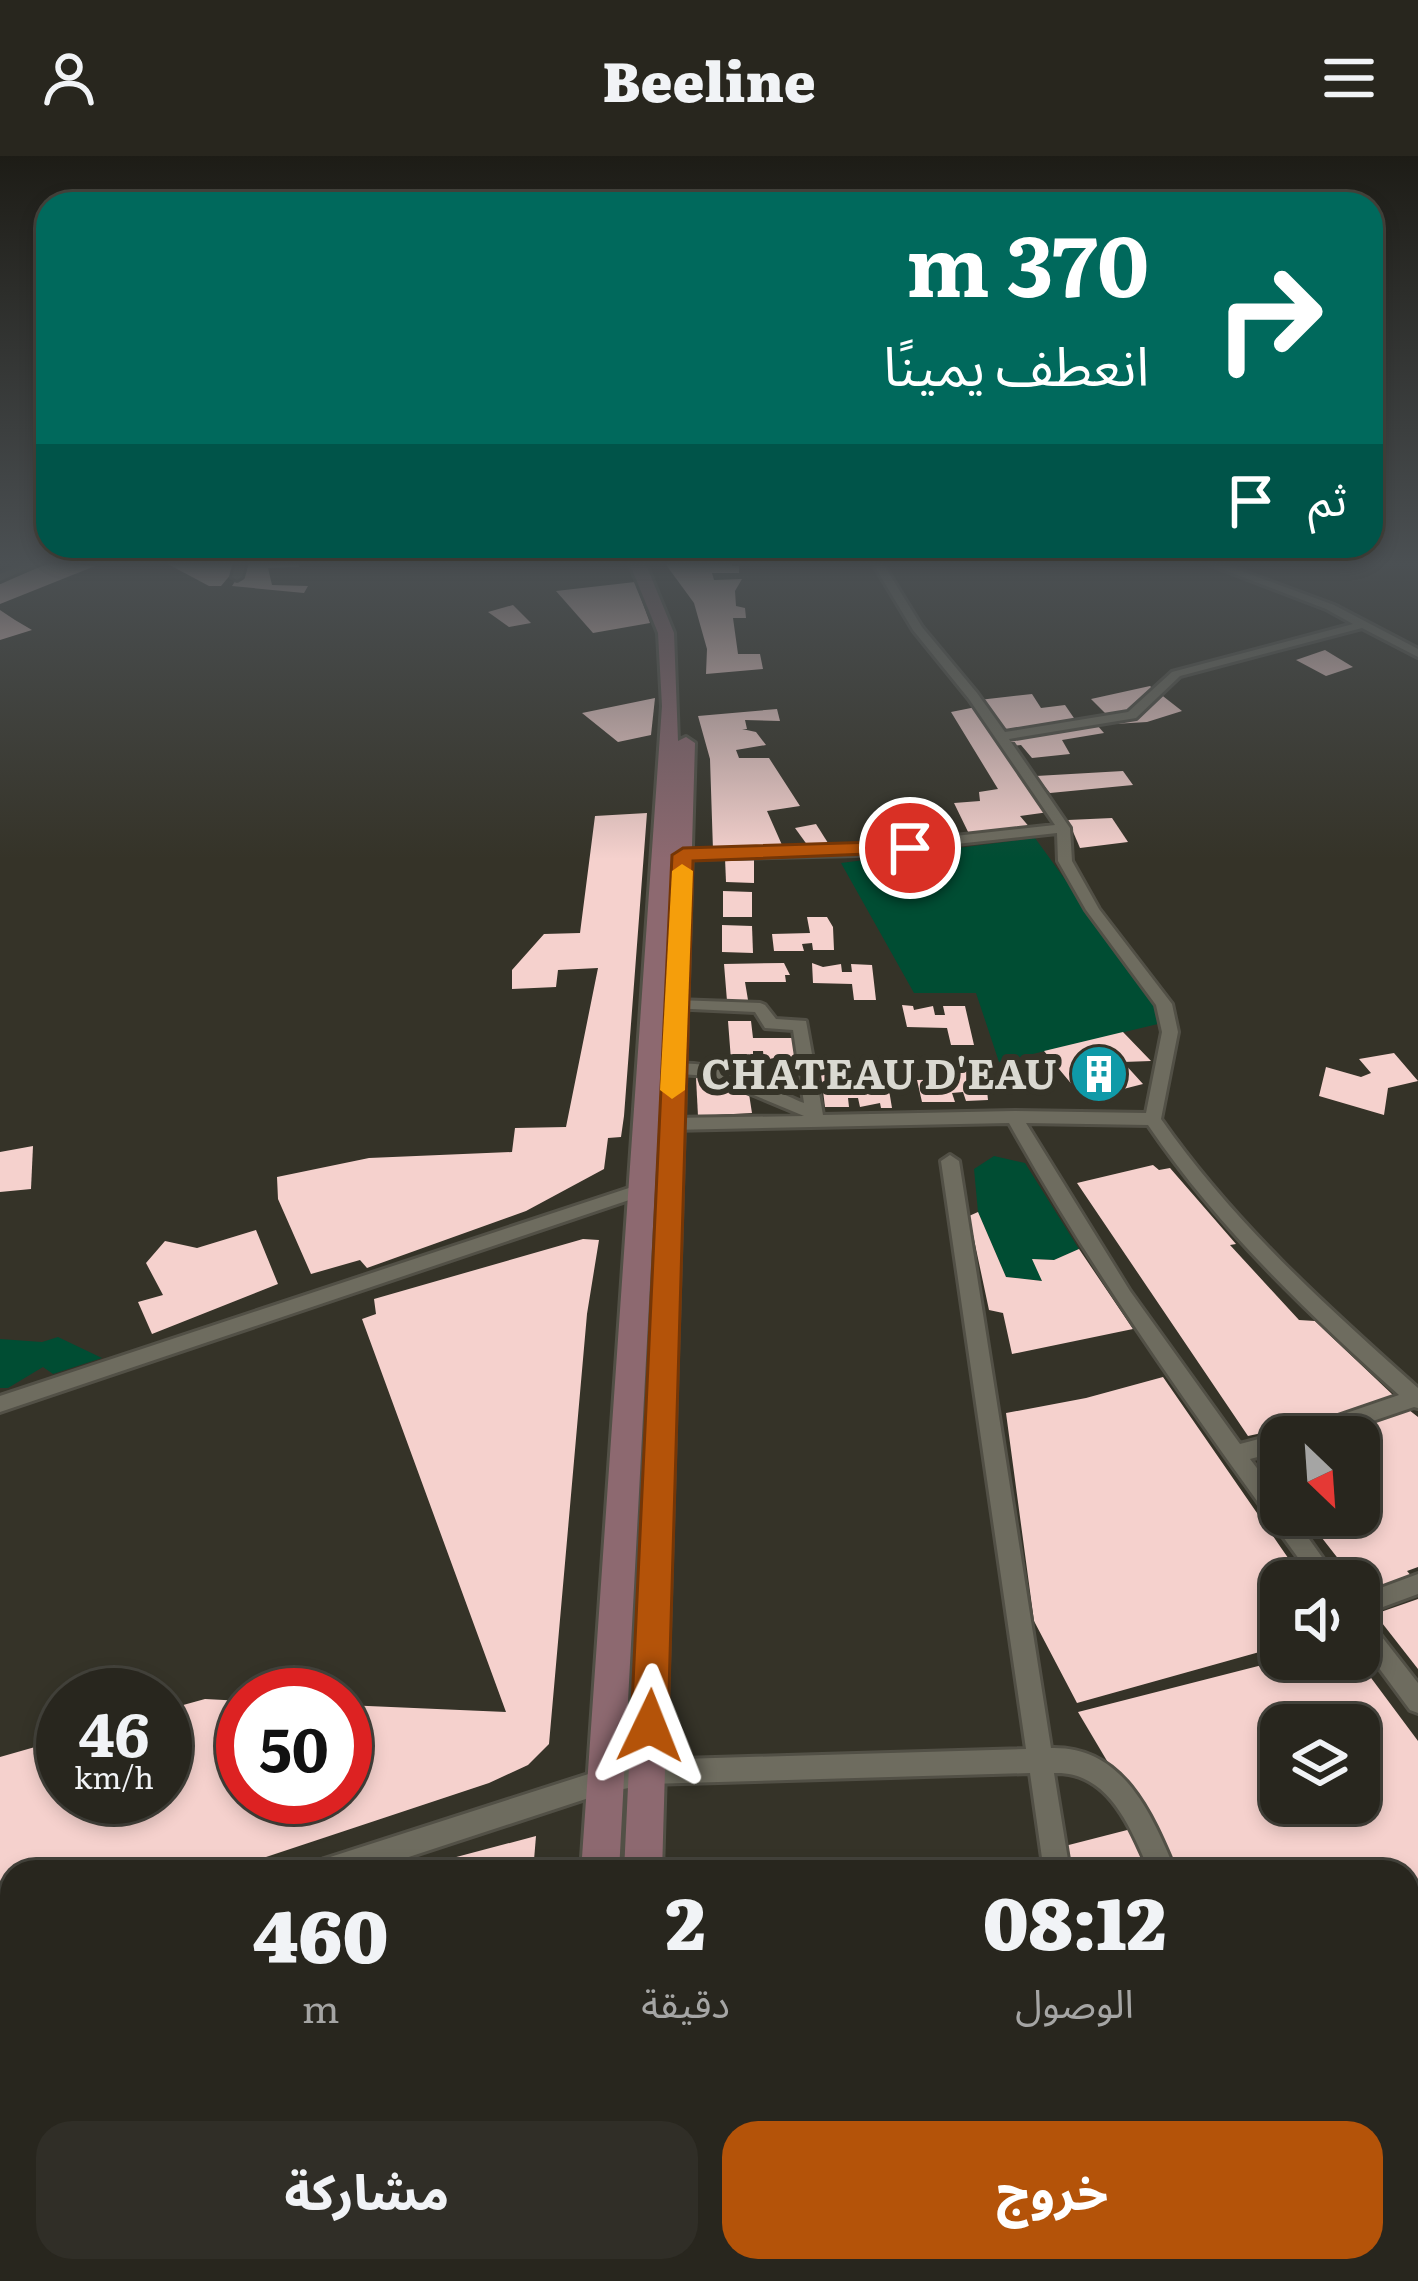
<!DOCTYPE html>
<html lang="ar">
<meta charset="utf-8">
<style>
body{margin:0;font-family:Literata,"Noto Sans Arabic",serif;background:#302e27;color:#f1f3f6;direction:rtl;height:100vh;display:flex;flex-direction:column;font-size:45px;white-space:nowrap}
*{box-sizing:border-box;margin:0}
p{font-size:39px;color:#a5a5a4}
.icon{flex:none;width:66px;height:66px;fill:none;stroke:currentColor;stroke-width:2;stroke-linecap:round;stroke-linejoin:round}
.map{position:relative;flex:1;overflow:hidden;direction:ltr}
.details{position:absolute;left:0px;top:1704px;width:1419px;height:423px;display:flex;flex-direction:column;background:#28261e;border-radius:36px 36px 0 0;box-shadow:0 6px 18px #0003,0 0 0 3px #44433c;direction:rtl}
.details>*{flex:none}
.hud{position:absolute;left:36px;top:36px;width:1347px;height:366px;border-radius:36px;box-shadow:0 6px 18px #0003,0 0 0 3px #44433c;direction:rtl;background:#00695c;color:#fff;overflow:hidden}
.needle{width:78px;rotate:155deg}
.fabs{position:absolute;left:1260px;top:1260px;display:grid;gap:24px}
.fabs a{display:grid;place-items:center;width:120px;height:120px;border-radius:24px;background:#28261e;box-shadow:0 6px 18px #0003,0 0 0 3px #44433c;font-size:60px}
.speed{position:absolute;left:36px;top:1512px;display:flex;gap:24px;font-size:60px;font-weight:700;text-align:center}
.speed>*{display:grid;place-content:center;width:156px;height:156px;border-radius:50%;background:#28261e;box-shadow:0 6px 18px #0003,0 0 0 3px #44433c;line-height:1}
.speed small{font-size:30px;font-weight:400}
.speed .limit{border:18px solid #d22;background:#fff;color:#111}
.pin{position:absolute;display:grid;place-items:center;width:102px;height:102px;color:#fff;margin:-51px;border:6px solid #fff;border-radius:50%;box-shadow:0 3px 12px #0007}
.me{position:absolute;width:132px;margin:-66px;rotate:2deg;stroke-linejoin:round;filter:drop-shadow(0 0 9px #0008)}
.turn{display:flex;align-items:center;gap:42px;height:252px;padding:0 36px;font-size:54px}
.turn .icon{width:156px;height:156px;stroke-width:2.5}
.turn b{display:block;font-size:84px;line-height:102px}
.then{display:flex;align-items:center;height:114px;padding:0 36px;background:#0003;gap:24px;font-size:45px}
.eta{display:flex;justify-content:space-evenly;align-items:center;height:204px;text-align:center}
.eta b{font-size:72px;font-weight:800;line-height:84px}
.cta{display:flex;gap:24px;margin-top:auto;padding:24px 36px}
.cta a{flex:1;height:138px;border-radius:36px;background:#b45309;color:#fff;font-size:48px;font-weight:800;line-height:138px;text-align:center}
.cta a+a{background:#302e27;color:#f1f3f6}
header{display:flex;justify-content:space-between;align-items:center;height:156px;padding:0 36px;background:#28261e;font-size:54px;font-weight:800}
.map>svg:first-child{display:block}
</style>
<header><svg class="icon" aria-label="menu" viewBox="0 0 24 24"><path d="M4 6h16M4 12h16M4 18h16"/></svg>Beeline<svg class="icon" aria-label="person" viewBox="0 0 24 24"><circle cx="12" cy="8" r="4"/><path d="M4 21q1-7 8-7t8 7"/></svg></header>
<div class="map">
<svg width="1418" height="2125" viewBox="0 0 1418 2125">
<rect width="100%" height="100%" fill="#353328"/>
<polygon fill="#3e3748" points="12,1853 12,2115 181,2115 179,2125 0,2125 0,1857"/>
<g fill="#004d33">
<polygon points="1035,682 1165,861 1162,867 999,906 976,837 914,837 841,707"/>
<polygon points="994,1000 1025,1007 1079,1093 1054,1104 1033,1103 1042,1125 1006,1121 978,1056 974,1013"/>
<polygon points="58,1181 102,1202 53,1218 43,1211 8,1232 0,1232 0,1183 42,1186"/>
</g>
<g fill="#f5d1cd" fill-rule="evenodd">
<polygon points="52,406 95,410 0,448 0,427"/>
<polygon points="164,406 230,406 238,410 221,430 209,430"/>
<polygon points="248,406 298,406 299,411 268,412 272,429 308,430 304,437 232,430"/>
<polygon points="664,406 732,406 732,410 739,410 739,417 712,417 714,424 742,423 735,435 736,450 745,452 746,462 733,462 738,498 760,498 763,513 706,518 707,493 694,447"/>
<polygon points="635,426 650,467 593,477 556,435"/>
<polygon points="513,449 531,467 509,471 488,456"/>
<polygon points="0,454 15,464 32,474 0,484"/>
<polygon points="1325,494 1353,511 1326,520 1296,504"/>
<polygon points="1150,530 1182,555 1147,566 1097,569 1104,577 1062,584 1070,598 1032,602 1021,589 1010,590 979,544 1032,538 1041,552 1065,549 1076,565 1110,562 1091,543"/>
<polygon points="655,542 651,579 618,586 582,557"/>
<polygon points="976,551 1049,656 1020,660 1031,673 971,682 954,647 980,645 979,636 998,633 951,556"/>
<polygon points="777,553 780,565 745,564 747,573 742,573 756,576 766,589 736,594 739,602 769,602 800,650 767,655 782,689 757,694 713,694 710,603 698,560"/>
<polygon points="1123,615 1133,629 1050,637 1036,620"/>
<polygon points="647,657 624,960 621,981 608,982 604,1013 526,1055 367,1112 360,1104 311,1118 278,1043 277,1021 369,1002 512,996 515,972 566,971 598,812 558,814 556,831 512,833 512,814 544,778 580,777 595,660"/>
<polygon points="1112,662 1128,686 1080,692 1068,664"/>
<polygon points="816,668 828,687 808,690 795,672"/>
<polygon points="725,702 754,703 754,727 726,726"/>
<polygon points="723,735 752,736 752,761 723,761"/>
<polygon points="807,761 827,761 833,771 834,794 813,794 812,787 802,788 804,795 774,795 772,778 810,777"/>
<polygon points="722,769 752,770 753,797 722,796"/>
<polygon points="784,807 790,819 785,819 786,826 745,826 748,844 727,845 724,808"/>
<polygon points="812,807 823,811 841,808 842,816 852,816 851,808 872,809 876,844 854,844 852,828 813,827"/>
<polygon points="902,849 913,850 914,854 933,850 935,859 945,859 943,850 965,850 974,889 951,889 947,872 907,871"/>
<polygon points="728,865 751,865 753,882 793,882 795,905 784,905 784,900 764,904 763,895 753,895 753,904 731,904"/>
<polygon points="1123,876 1151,905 1123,906 1143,928 1084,943 1044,895"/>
<polygon points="1394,897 1418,925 1388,932 1384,959 1319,940 1326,911 1361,921 1371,917 1359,903"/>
<polygon points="954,903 977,903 980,915 985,916 988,944 966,945 963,936 952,937 955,946 922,946 917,924 959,923"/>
<polygon points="843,909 847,927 888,928 892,952 881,952 880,947 860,951 858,942 848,942 849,951 825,951 820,910"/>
<polygon points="711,921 749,938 752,957 698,960 696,922"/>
<polygon points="33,990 31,1033 0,1036 0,996"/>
<polygon points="1153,1009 1159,1014 1170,1012 1236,1088 1230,1089 1299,1164 1315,1165 1395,1241 1344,1259 1248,1280 1077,1027"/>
<polygon points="978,1056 1006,1121 1042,1125 1032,1103 1054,1104 1079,1093 1133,1173 1012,1198 1003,1157 989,1154 969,1060"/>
<polygon points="256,1074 278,1128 152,1178 138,1146 163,1139 146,1107 165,1085 197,1092"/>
<polygon points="583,1083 599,1084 587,1158 549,1588 528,1609 489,1627 221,1716 12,1716 12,1789 0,1793 0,1601 63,1583 63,1641 165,1641 165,1554 205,1543 243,1545 243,1641 345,1641 345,1549 506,1556 362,1163 376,1158 374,1143"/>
<polygon points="1163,1221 1304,1425 1281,1425 1281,1490 1077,1547 1034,1465 1006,1257 1086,1242"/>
<polygon points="1409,1254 1418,1261 1418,1411 1407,1415 1413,1422 1365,1437 1304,1359 1359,1359 1359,1281 1331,1280"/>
<polygon points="1281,1294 1281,1330 1258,1301"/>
<polygon points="1418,1443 1418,1513 1375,1458"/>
<path d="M1286 1503H1357L1418 1585V1877L1407 1878V1716H1173L1078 1556ZM1281 1569H1359V1647H1281Z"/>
<polygon points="1135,1672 1155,1716 1063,1716 1057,1692"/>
<polygon points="536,1680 533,1716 412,1716 445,1704"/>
<polygon points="1418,1905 1418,2125 1362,2125 1357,2115 1407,2115 1407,1906"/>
<polygon points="181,2115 497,2115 496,2125 179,2125"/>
<polygon points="1152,2115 1339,2115 1343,2125 1154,2125"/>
</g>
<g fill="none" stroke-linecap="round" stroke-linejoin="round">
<defs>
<g id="minor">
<polygon points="30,406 43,406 0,425 0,418"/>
<polygon points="236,406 246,406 242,421 237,424 232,421"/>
<path d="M872 406H882L922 471 977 537 1005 576 1128 556 1172 516 1353 468 1326 453 1203 406H1217L1334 449 1418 493V501L1362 472 1180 520 1136 562 1009 583 1070 672 1072 705 1099 753 1172 848 1178 876 1161 963C1233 1066 1325 1149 1418 1232V1252L1414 1251 1326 1281H1291L1294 1275 1399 1239C1307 1156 1218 1072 1148 969L1026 967 1130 1135 1240 1288 1281 1277 1288 1280 1281 1281V1295L1250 1303 1281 1344V1359H1292L1339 1425H1315C1207 1276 1099 1128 1009 967L670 974 662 968 670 962 804 960 708 920 667 917 665 913C695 893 772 934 804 947L793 874 765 872 755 856 671 852 668 849 671 846 676 844 760 847 765 849 776 863 806 865 823 959 1014 955 1146 957 1162 876 1156 849 1086 754 1058 705 1057 677 856 699 683 703 676 699 683 695 856 691 1055 669 969 543 913 474Z"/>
<path d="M950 999 959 1005 1051 1592C1124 1590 1152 1659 1176 1716H1150C1131 1674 1110 1615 1054 1617L1070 1716H1044L1030 1617 648 1628 604 1637 363 1716H311L315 1707 324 1703 604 1613 648 1604 1026 1593 941 1005Z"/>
<polygon points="641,1028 647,1030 650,1034 647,1038 0,1256 0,1240"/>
<polygon points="1418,1418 1418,1438 1364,1458 1418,1527 1418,1557 1410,1554 1359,1485 1359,1440"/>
<polygon points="12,1805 12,1831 0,1836 0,1808"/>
<polygon points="1418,1878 1418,1906 1407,1908 1407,1880"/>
<polygon points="1111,2115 1141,2115 1142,2125 1112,2125"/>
<polygon points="1329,2115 1360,2115 1364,2125 1333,2125"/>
</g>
<g id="secondary">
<polygon points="629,406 645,406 674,477 678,585 686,581 695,587 662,1716 624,1716 665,844 619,1716 581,1716 662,550 658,477"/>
<rect x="560" y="2115" width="46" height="10"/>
<polygon points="607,2115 653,2115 652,2125 606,2125"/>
</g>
</defs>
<use href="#minor" stroke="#525046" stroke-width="6"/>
<use href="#secondary" stroke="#525046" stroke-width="6"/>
<use href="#minor" fill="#6e6c5f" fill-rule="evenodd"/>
<use href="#secondary" fill="#8d6970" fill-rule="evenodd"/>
</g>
<linearGradient id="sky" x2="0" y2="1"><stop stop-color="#1d1c16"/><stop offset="0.58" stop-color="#4b5053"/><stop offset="1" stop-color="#4b5053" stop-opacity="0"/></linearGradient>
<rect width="1418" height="703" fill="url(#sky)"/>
<polygon fill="#b45309" stroke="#753606" stroke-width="3" points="910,685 917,687 917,696 693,705 668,1570 662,1582 650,1588 637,1582 631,1570 672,699 683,692"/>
<polygon fill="#f59e0b" points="682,708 693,715 685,934 672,943 660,934 672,715"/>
<defs>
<symbol id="building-disc" viewBox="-11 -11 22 22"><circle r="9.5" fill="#0f9aa8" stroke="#353328"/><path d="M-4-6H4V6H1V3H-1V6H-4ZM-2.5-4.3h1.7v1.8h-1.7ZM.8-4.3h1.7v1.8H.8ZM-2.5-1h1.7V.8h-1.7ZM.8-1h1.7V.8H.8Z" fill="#fff"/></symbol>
</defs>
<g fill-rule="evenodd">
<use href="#building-disc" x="1066" y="885" width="66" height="66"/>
</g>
<g text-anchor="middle" stroke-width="12" stroke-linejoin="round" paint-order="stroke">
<g font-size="42" font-weight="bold" fill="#dad9d1" stroke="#353328" text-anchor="end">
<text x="1057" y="933">CHATEAU D'EAU</text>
</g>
</g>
</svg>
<div class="fabs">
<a><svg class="needle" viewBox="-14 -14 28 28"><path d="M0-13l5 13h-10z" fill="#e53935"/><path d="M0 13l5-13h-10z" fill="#a5a5a4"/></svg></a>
<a><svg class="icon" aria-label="sound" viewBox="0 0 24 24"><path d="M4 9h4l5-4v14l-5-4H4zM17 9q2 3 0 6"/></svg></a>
<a><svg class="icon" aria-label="layers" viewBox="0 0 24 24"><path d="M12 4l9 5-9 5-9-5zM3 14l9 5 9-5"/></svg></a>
</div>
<div class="speed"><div>46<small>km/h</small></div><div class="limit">50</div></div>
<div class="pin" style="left:910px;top:692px;background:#d93025"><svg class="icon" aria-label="arrive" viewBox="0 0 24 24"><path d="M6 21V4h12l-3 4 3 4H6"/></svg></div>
<svg class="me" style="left:650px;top:1570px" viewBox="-20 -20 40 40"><path d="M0-17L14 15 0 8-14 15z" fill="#b45309" stroke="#fff" stroke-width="4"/></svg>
<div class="hud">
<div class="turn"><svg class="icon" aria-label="right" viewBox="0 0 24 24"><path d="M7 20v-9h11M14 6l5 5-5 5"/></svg><div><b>370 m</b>انعطف يمينًا</div></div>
<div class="then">ثم<svg class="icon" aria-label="arrive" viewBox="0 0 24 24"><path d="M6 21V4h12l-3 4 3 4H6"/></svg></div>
</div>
<section class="details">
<div class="eta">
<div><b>08:12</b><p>الوصول</p></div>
<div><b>2</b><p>دقيقة</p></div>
<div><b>460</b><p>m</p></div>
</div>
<div class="cta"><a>خروج</a><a>مشاركة</a></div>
</section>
</div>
